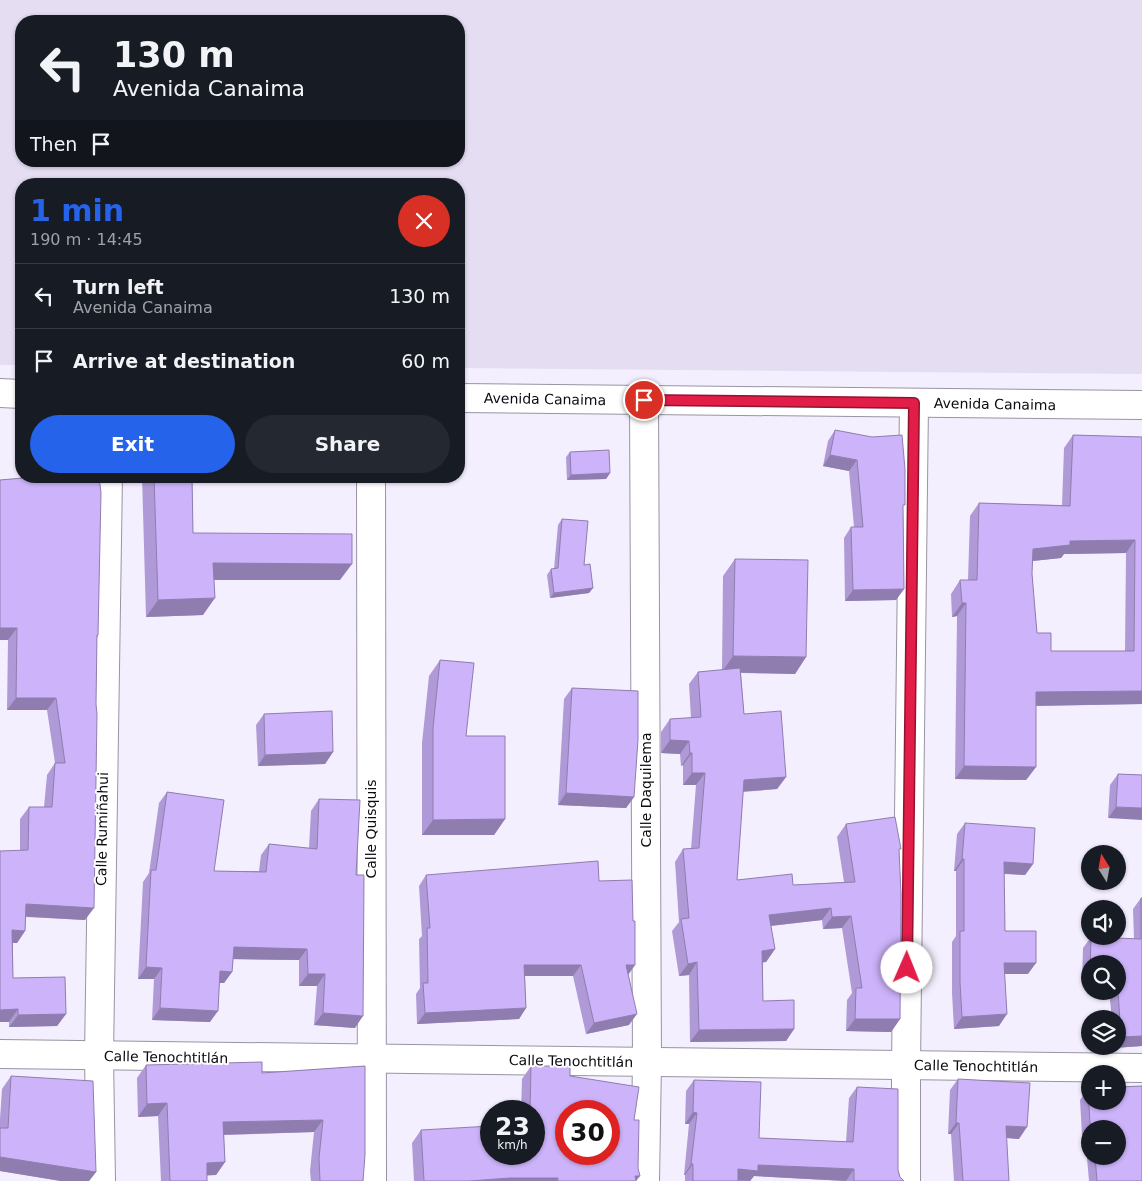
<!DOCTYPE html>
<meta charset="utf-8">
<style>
body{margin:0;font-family:"DejaVu Sans",sans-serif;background:#242831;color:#f1f3f6;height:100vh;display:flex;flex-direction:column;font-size:19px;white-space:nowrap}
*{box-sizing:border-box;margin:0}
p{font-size:16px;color:#9ea1a6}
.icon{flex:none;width:28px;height:28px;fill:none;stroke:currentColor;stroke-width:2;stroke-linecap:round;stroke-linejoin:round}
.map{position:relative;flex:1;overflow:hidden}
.panel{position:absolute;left:15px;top:178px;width:450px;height:305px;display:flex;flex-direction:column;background:#171b24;border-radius:20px;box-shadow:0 1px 4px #0004}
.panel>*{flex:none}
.hud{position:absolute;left:15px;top:15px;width:450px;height:152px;border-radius:20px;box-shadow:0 1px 4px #0004;background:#171b24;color:#f1f3f6;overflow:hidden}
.needle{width:32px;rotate:349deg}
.fabs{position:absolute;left:1081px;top:845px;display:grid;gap:10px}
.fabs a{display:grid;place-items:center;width:45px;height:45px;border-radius:50%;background:#171b24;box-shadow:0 1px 4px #0004;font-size:25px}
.speed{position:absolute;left:480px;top:1100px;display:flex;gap:10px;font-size:25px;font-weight:700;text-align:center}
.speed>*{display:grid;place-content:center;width:65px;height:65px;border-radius:50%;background:#171b24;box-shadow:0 1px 4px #0004;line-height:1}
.speed small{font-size:12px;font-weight:400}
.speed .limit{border:8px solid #d22;background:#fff;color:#111}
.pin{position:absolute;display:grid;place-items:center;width:42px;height:42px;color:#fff;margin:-21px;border:2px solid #fff;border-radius:50%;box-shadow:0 1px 5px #0007}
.me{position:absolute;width:55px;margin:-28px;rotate:1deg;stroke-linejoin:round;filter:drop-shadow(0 0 4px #0008)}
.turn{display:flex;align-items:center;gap:18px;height:105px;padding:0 15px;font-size:22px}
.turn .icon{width:65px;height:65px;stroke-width:2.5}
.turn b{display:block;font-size:35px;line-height:42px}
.then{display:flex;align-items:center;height:48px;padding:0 15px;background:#0003;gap:10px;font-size:19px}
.round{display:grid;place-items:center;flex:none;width:52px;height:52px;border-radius:26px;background:#242831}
.head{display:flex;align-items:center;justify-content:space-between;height:85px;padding:0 15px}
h1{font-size:30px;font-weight:700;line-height:38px;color:#2563eb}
.button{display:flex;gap:10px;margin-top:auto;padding:10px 15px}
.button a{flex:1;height:58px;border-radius:30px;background:#2563eb;color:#fff;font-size:20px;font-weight:700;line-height:58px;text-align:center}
.button a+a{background:#242831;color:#f1f3f6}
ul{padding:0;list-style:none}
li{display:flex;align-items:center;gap:15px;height:65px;padding:0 15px;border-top:1px solid #363941}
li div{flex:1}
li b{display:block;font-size:19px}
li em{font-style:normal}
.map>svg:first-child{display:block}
</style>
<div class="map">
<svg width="1142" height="1181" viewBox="0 0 1142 1181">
<rect width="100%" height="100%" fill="#f4effe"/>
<path fill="#e5def3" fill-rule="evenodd" d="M0 0H1142V374L459 368V184H21V365H0ZM21 21H459V161H21Z"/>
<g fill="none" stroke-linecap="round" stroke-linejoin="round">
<defs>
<g id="street">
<polyline points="0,393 21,394"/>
<polyline points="459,398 1142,405"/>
<polyline points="644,400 647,1062 645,1181"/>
<polyline points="371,476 372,1181"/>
<polyline points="0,1054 1142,1068"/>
<polyline points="101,1181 99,1056 108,476"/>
<polyline points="906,1181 906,1065 914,403"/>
</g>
</defs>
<use href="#street" stroke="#9993a4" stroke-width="30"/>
<use href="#street" stroke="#fff" stroke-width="28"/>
</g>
<g fill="#af9ad7" fill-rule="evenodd">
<polygon points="835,430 903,508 904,589 896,600 845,601 844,538 851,527 854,527 849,471 823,466 828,441"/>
<path d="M1073 435 1142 437V704L1036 706V767L1026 780 955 779 957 616 952 617 951 594 960 580H968L970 516 979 503 1062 505 1064 448ZM1126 553 1125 651H1051L1037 633 1032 574V561L1061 558 1064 554Z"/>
<polygon points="570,452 610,473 606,479 567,480 566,457"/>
<polygon points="36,476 99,476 98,635 97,638 85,920 26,917 25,931 17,943 13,943 13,978 66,1014 57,1026 9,1027 9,1022 0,1022 20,850 20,819 29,807 44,807 47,775 55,763 47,710 7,710 8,640 0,640 0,480 36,477"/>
<polygon points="142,476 192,476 193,533 340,580 214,580 203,615 146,617"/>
<polygon points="562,519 584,565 593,588 589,593 550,598 547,575 551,569 554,569 558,525"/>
<polygon points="735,559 806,657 795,674 741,673 744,714 786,777 777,789 743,792 737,880 793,885 844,882 837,837 846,824 899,851 900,1019 891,1032 846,1031 847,1000 852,993 842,928 823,929 822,920 771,926 775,949 766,962 763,962 763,1001 794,1029 786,1041 690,1042 689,975 679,976 672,931 679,922 675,862 683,849 691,849 696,785 683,785 683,765 681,766 680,754 661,753 661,732 670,719 691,718 689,684 698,672 722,670 723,576"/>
<polygon points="440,660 466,736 505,819 494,835 422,835 422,743 429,676"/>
<polygon points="572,688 634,797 626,808 558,805 564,699"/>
<polygon points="264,714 333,752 325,764 258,766 256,725"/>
<polygon points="1118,774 1142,775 1108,818 1110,785"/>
<polygon points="167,792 214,871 259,871 261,855 269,844 309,848 311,811 319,799 356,875 355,1028 314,1025 317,986 299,986 299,960 233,959 232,972 224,983 219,983 210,1022 152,1020 154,979 138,979 143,882 149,873 159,803"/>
<polygon points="965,823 1033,864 1025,875 1004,874 1005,931 1028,974 1004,974 999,1026 954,1029 952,993 952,942 956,936 956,871 954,871 957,834"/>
<polygon points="426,875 599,881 635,965 628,975 629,1025 586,1034 573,976 525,976 526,1008 519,1019 417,1024 416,994 420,988 419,939 422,936 419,886"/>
<polygon points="1141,898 1142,1046 1114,1048 1114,1046 1118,1046 1118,1019 1112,1019 1109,991 1118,991 1118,964 1090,980 1082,980 1083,948 1091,937 1134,939 1133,909"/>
<polygon points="146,1065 262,1073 365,1066 363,1181 311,1181 310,1171 314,1132 224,1135 225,1162 216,1175 207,1175 207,1181 161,1181 158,1116 138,1117 137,1078"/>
<polygon points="531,1066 570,1076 634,1120 636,1181 414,1181 412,1143 421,1130 534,1154 534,1111 521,1111 522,1079"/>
<polygon points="11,1076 96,1172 89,1181 61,1181 0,1171 0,1119 2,1089"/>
<polygon points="958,1079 1019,1139 1006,1138 1009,1181 954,1181 951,1134 948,1134 950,1090"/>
<polygon points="694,1080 759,1138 846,1142 849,1098 857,1087 898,1170 900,1177 904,1181 846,1181 754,1176 750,1181 685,1181 685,1175 684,1175 689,1124 685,1124 686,1091"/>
<path d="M1142 1086V1181H1089L1085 1135H1082L1080 1100 1088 1089 1090 1088V1101H1118V1087ZM1090 1129H1118V1156H1090Z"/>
</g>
<g fill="#8f7daf">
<polygon points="830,455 857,460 849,471 823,466"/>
<polygon points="610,473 606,479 567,480 571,475"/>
<polygon points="1135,540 1126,553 1064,554 1061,558 1023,562 1033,549 1070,541"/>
<polygon points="213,563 352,564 340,580 201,580"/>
<polygon points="593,588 589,593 550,598 554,593"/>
<polygon points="904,589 896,600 845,601 853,590"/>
<polygon points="215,598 203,615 146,617 158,600"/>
<polygon points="962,603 966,603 957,616 952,617"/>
<polygon points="0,628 17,628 8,640 0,640"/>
<polygon points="733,656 806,657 795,674 722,672"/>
<polygon points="1142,691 1142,704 1026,706 1036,692"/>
<polygon points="16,698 56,698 47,710 7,710"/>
<polygon points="670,740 689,741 680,754 661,753"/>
<polygon points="333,752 325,764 258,766 265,755"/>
<polygon points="690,753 692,753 683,765 681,766"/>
<polygon points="964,766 1036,767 1026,780 955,779"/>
<polygon points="692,773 705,773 696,785 683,785"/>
<polygon points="786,777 777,789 735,792 744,780"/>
<polygon points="566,793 634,797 626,808 558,805"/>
<polygon points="1116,807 1142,808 1142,820 1108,818"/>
<polygon points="505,819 494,835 422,835 433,820"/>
<polygon points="962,859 964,859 956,871 954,871"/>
<polygon points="1004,862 1033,864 1025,875 996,873"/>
<polygon points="26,904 94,908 85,920 17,916"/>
<polygon points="831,908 822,920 760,927 769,915"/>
<polygon points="851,916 842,928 823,929 832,917"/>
<polygon points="12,930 25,931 17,943 4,943"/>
<polygon points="234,947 307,949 299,960 226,959"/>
<polygon points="775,949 766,962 754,964 762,951"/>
<polygon points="697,962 689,975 679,976 688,964"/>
<polygon points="1004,963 1036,963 1028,974 996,974"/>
<polygon points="524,965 581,965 573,976 517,976"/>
<polygon points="626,965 635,965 627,976"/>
<polygon points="146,967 162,968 154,979 138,979"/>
<polygon points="1090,970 1090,980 1082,980"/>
<polygon points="220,971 232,972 224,983 212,983"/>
<polygon points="308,974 325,974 317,986 299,986"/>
<polygon points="160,1008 218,1011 210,1022 152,1020"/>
<polygon points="526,1008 519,1019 417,1024 425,1013"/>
<polygon points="18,1009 9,1022 0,1022 0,1010"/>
<polygon points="323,1013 363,1016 355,1028 314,1025"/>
<polygon points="66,1014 57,1026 9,1027 18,1015"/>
<polygon points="637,1014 629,1025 586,1034 594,1023"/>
<polygon points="1007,1014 999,1026 954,1029 962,1017"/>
<polygon points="855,1019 900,1019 891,1032 846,1031"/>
<polygon points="794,1029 786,1041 690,1042 699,1030"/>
<polygon points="1142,1036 1142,1046 1114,1048 1115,1046 1118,1046 1118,1043 1121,1037"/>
<polygon points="167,1103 158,1116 138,1117 147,1104"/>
<polygon points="693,1112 697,1113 689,1124 685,1124"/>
<polygon points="323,1120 314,1132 214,1135 223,1122"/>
<polygon points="956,1123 959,1123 951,1134 948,1134"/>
<polygon points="1090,1124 1092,1124 1085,1135 1082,1135"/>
<polygon points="1006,1126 1027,1127 1019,1139 998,1137"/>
<polygon points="0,1157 96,1172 89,1181 61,1181 0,1171"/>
<polygon points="225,1162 216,1175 198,1176 207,1163"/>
<polygon points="691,1164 693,1164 685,1175 684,1175"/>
<polygon points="758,1165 854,1169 846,1181 754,1176 750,1181 730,1180 738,1169"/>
<polygon points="635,1176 640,1176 636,1181 631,1181"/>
<polygon points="510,1178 558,1178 557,1181 469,1181"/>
</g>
<g fill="#ccb3fa" stroke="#8f7daf" fill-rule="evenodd">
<polygon points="835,430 872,437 902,435 905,469 905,505 903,505 904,589 853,590 851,527 863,527 857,460 830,455"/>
<path d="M1073 435 1142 437V691L1036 692V767L964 766 966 603H962L960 580H977L979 503 1070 506ZM1135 540 1134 651H1051V633H1037L1032 574 1033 549 1070 545V541Z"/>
<polygon points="609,450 610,473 571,475 570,452"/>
<polygon points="46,476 99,476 101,493 98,635 97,635 96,704 97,714 94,908 26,904 25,931 12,930 13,978 65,977 66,1014 18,1015 18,1009 0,1010 0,851 28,850 29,807 52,807 55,763 65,763 56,698 16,698 17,628 0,628 0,480"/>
<polygon points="154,476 192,476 193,533 352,534 352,564 213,563 215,598 158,600"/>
<polygon points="562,519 588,521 584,565 590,564 593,588 554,593 551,569 558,568"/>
<polygon points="735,559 808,560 806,657 733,656"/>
<polygon points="440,660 474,663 466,736 505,736 505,819 433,820 433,728"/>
<polygon points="740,668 744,714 781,711 786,777 744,780 737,880 792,874 793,885 855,882 846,824 895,817 901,849 899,849 901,894 900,1019 855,1019 856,988 862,988 851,916 832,917 831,908 769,915 775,949 762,951 763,1001 794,1000 794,1029 699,1030 697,962 688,964 681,919 689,918 683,849 699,848 705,773 692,773 692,753 690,753 689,741 670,740 670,719 701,717 698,672"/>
<polygon points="572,688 638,691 638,740 634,797 566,793"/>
<polygon points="332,711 333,752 265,755 264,714"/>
<polygon points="1118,774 1142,775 1142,808 1116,807"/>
<polygon points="167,792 224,800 214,871 266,872 269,844 317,849 319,799 360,800 356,875 364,875 363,1016 323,1013 325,974 308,974 307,949 234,947 232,972 220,971 218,1011 160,1008 162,968 146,967 151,870 156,870"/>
<polygon points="965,823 1035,828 1033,864 1004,862 1005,931 1036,931 1036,963 1004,963 1007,1014 962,1017 960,982 960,931 964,931 964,859 962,859"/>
<polygon points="598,861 599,881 632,880 633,921 635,921 635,965 626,965 637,1014 594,1023 581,965 524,965 526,1008 425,1013 423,983 428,983 427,928 430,928 426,875"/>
<polygon points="1141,898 1142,898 1142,1036 1121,1037 1118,991 1118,964 1090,964 1090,970 1091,937 1141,939"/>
<polygon points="262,1062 262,1073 365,1066 365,1155 363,1181 320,1181 319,1158 323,1120 223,1122 225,1162 207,1163 207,1181 170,1181 167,1103 147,1104 146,1065"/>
<path d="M531 1066H570V1076L639 1087 634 1120H639L638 1168 640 1176H635L636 1181H558V1178H510L469 1181H424L421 1130 491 1126V1154H534V1111H530ZM566 1111H609V1154H566Z"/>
<polygon points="11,1076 93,1081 96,1172 0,1157 0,1128 8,1128"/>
<polygon points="958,1079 1030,1083 1027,1127 1006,1126 1009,1181 963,1181 959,1123 956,1123"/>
<polygon points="694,1080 761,1082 759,1138 853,1142 857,1087 898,1089 898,1170 900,1177 904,1181 854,1181 854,1169 758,1165 758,1171 738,1169 738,1181 693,1181 693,1164 691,1164 697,1113 693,1112"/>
<polygon points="1142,1086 1142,1181 1097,1181 1095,1156 1118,1156 1118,1129 1093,1129 1092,1124 1090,1124 1088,1089 1090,1088 1090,1101 1118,1101 1118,1087"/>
</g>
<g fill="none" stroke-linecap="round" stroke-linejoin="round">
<defs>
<polyline id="route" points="644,400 914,403 907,968"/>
</defs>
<use href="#route" stroke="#92132f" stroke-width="12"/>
<use href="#route" stroke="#e11d48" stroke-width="9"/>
</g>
<g text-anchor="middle" stroke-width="4" stroke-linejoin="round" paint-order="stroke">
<g font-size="14" fill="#0c0a10" stroke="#fff">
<text transform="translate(545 399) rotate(1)" y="5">Avenida Canaima</text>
<text transform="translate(995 404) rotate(1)" y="5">Avenida Canaima</text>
<text transform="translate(646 790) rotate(-90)" y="5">Calle Daquilema</text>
<text transform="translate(102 829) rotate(-89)" y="5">Calle Rumiñahui</text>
<text transform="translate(371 829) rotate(-90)" y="5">Calle Quisquis</text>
<text transform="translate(166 1057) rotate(1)" y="5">Calle Tenochtitlán</text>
<text transform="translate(571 1061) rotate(1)" y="5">Calle Tenochtitlán</text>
<text transform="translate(976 1066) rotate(1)" y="5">Calle Tenochtitlán</text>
</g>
</g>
</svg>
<div class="fabs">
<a><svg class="needle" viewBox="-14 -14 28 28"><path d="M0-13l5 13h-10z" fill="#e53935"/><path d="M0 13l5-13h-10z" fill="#9ea1a6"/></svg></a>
<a><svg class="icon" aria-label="sound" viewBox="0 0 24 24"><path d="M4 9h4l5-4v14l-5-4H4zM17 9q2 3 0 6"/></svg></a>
<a><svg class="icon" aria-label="search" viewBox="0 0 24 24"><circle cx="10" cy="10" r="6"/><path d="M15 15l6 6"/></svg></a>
<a><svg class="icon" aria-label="layers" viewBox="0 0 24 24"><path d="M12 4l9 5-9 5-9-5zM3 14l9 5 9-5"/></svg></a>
<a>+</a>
<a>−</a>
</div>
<div class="speed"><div>23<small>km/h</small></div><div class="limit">30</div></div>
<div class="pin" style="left:644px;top:400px;background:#d93025"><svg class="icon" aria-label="arrive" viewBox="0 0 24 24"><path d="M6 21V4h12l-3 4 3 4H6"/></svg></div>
<svg class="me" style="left:907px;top:968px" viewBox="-20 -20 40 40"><circle r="19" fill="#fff"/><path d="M0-13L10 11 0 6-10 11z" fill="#e11d48"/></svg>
<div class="hud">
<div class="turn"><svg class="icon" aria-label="left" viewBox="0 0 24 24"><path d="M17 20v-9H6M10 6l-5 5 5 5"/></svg><div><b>130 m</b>Avenida Canaima</div></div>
<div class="then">Then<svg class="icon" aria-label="arrive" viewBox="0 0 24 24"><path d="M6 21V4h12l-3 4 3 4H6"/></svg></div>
</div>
<section class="panel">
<div class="head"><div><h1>1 min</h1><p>190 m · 14:45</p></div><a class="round" style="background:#d93025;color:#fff"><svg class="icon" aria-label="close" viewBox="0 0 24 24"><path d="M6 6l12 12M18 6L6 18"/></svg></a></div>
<ul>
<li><svg class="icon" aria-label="left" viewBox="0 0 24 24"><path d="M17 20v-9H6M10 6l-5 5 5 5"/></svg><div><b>Turn left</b><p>Avenida Canaima</p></div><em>130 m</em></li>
<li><svg class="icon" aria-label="arrive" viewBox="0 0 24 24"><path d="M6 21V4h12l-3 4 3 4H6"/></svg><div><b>Arrive at destination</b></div><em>60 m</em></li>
</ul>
<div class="button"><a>Exit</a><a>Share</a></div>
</section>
</div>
